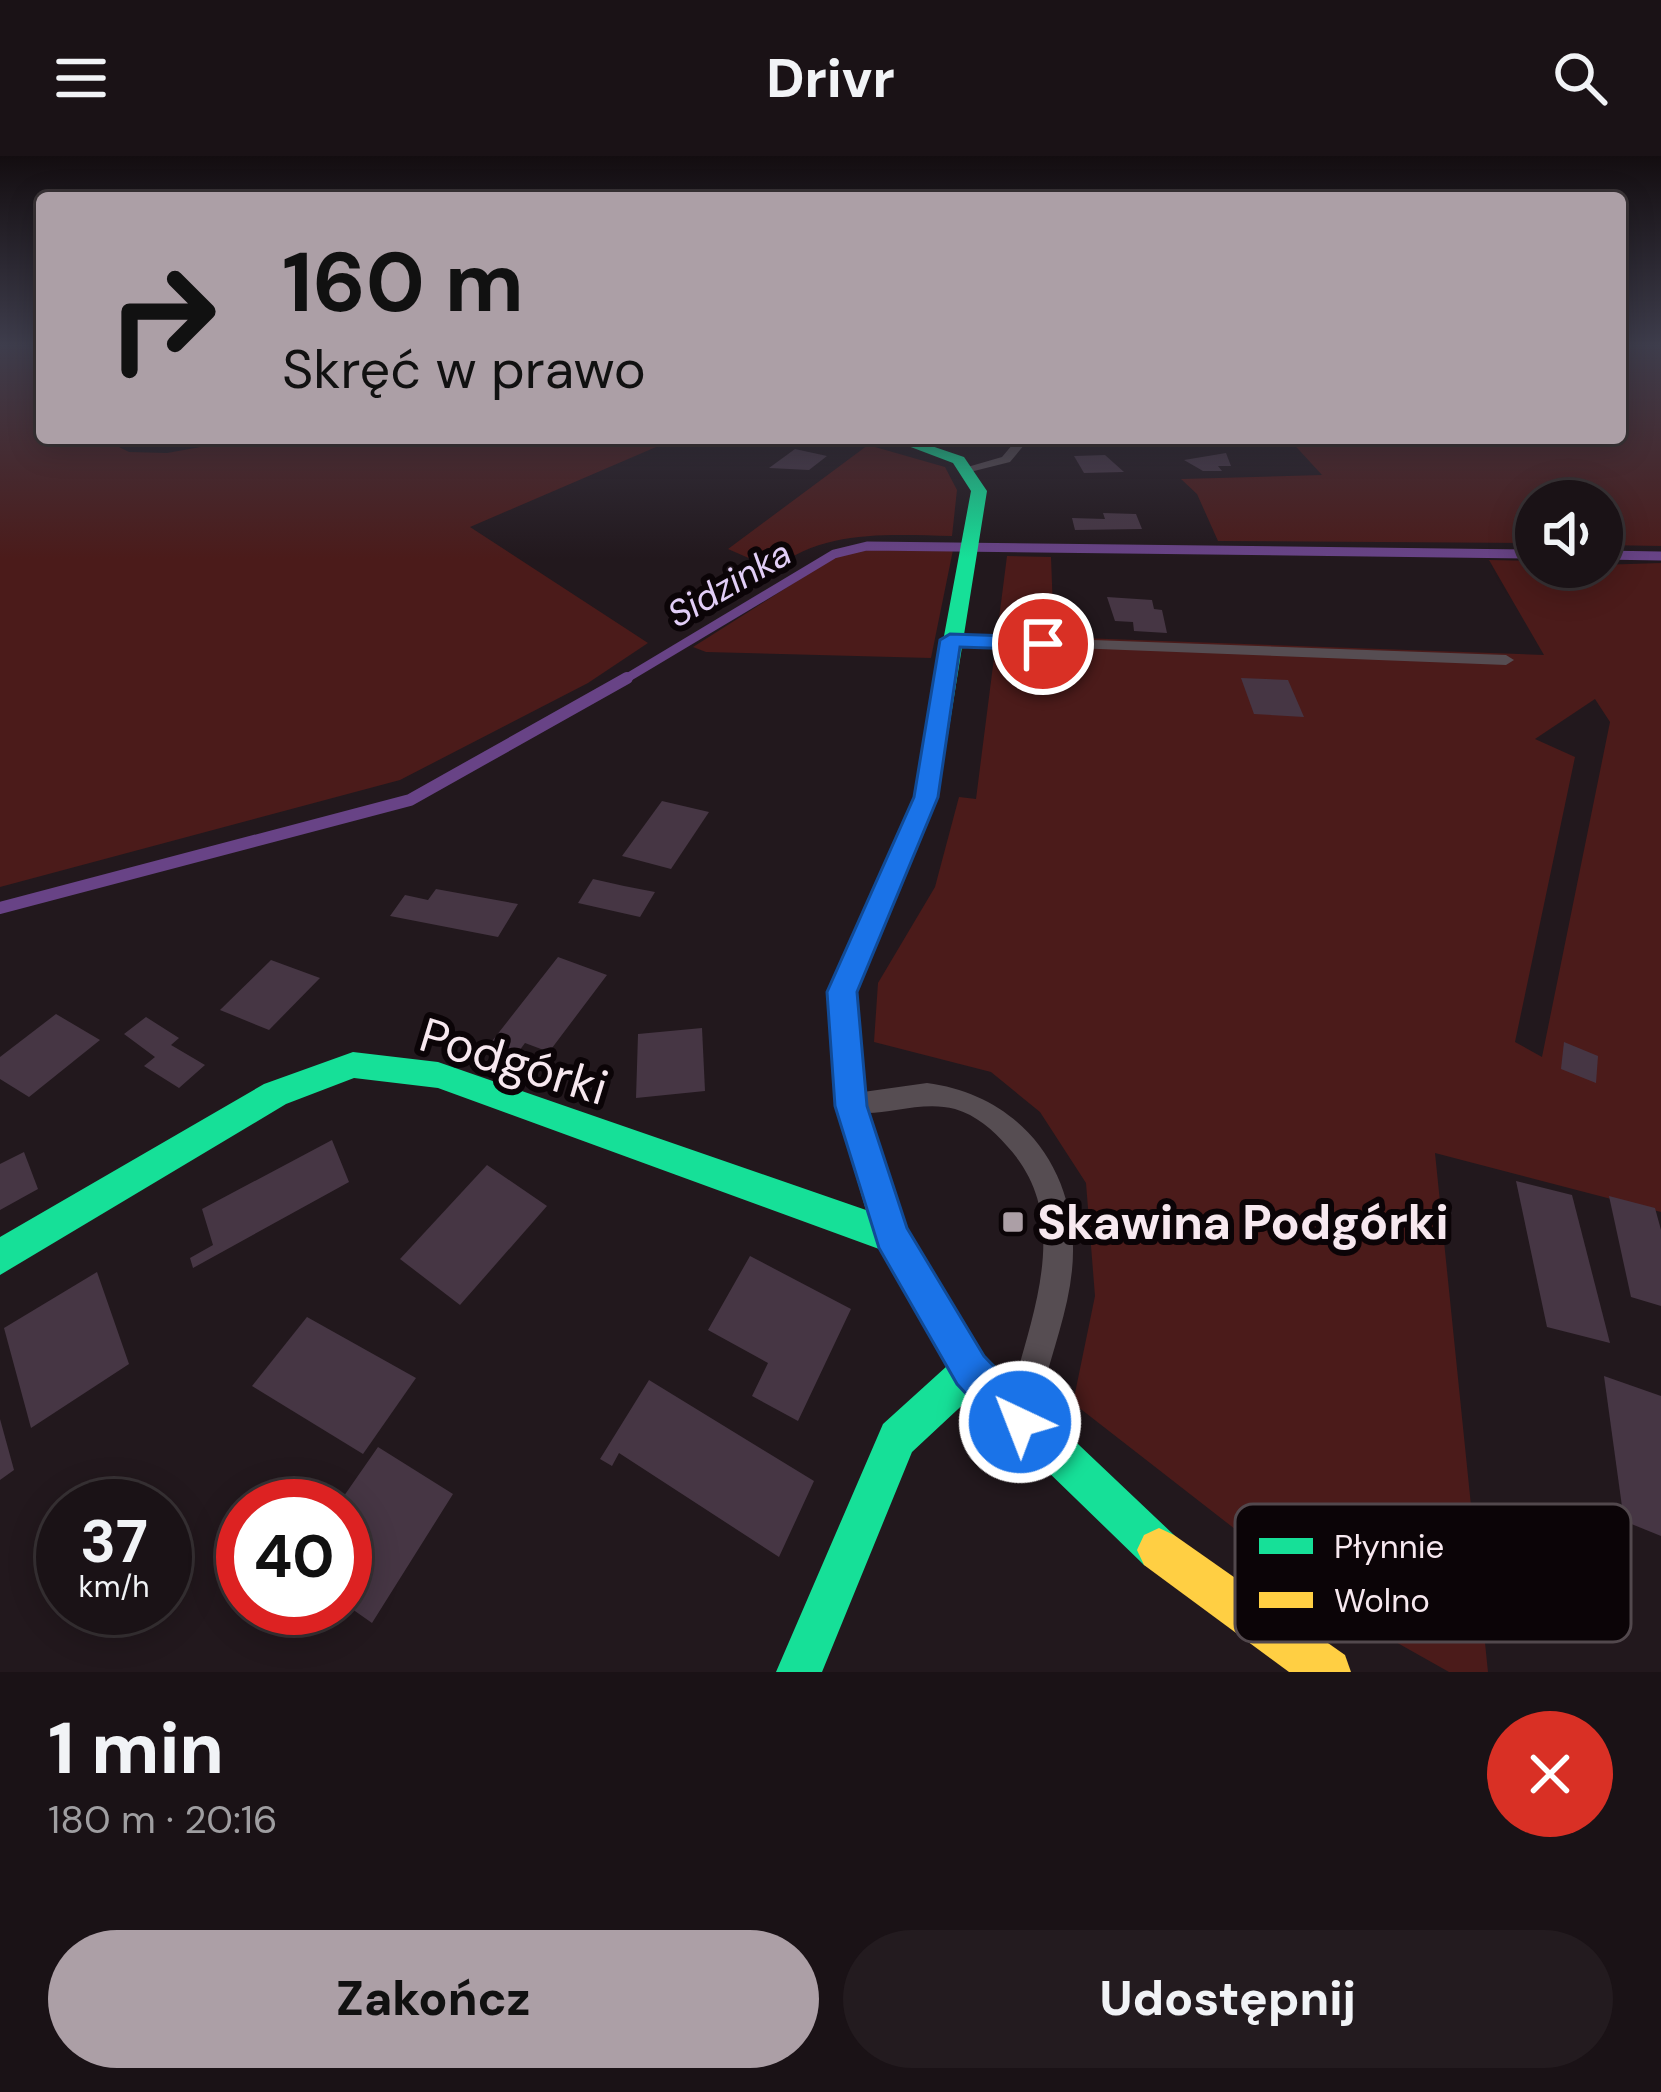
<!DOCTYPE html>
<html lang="pl">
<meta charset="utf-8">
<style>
body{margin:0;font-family:"DM Sans",sans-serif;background:#231b1f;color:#f1f3f6;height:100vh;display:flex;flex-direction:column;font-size:45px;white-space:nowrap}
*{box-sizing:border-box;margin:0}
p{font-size:39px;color:#9f9ea1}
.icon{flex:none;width:66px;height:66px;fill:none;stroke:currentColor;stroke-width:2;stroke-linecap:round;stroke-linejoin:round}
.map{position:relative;height:1516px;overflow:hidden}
.panel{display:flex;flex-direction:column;background:#1a1216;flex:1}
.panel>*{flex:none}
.hud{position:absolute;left:36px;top:36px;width:1590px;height:252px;border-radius:12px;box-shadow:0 6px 30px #0003,0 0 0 3px #383235;background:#ac9fa6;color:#111;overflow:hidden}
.controls{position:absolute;left:1515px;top:324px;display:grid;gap:24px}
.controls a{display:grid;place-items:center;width:108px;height:108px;border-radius:50%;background:#1a1216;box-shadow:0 6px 30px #0003,0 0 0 3px #383235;font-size:60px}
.speed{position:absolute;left:36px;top:1323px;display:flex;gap:24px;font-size:60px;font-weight:700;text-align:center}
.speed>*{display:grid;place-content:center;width:156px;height:156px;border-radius:50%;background:#1a1216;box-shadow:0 6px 30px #0003,0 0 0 3px #383235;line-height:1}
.speed small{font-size:30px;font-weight:400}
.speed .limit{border:18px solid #d22;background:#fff;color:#111}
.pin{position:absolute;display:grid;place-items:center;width:102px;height:102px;color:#fff;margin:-51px;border:6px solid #fff;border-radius:50%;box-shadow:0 3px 12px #0007}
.me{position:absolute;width:132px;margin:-66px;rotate:317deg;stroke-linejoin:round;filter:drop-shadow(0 0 9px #0008)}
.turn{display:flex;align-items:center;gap:42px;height:252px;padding:0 48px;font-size:54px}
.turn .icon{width:156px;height:156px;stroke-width:2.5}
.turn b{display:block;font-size:84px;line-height:102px}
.round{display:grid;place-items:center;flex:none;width:126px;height:126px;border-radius:63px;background:#231b1f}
.overview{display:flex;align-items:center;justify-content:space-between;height:204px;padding:0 48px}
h1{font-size:72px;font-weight:800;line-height:90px}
.cta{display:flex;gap:24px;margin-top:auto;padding:24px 48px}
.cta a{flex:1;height:138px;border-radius:72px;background:#ac9fa6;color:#111;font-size:48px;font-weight:800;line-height:138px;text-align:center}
.cta a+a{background:#231b1f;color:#f1f3f6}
header{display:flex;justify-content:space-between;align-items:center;height:156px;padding:0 48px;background:#1a1216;font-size:54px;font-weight:800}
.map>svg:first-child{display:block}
</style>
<header><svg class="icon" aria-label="menu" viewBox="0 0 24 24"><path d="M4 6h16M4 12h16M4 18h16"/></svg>Drivr<svg class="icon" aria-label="search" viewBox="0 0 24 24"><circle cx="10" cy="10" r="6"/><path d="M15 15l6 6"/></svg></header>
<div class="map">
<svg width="1661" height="1516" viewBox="0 0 1661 1516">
<rect width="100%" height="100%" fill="#22181d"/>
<g fill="#4b1b1a" fill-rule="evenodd">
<polygon points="0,191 42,191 42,282 116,282 107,285 129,296 167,297 251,282 677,282 470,371 648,487 588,527 400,624 0,731"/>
<polygon points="1620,191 1661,191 1661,390 1602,389 1602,345 1536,345 1536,387 1218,385 1197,338 1181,323 1322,319 1288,282 1620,282"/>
<path d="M868 289 945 311 957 334 952 380C889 379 825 373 774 413L728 393Z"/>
<polygon points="876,391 953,394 931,502 706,496 693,491 838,399"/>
<path d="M1007 400 1051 401 1054 481 1544 499 1489 404 1536 405V411L1661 407V1056L1435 997 1488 1516H1449L1339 1454 1073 1247 1095 1140 1086 1027 1040 956 991 916 874 886 878 827 935 731 959 641 976 643ZM1595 543 1610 566 1542 901 1515 886 1575 601 1535 583Z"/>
</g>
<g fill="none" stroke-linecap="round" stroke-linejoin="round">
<g stroke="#684386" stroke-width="9">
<polyline points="1602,399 1661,400"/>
<polyline points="622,525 834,398 867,390 1536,398"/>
</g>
<polyline stroke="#684386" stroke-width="12" points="0,752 410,644 627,522"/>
</g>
<g fill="#463644">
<polygon points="795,293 827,300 809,314 769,312"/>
<polygon points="1226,297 1231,310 1218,310 1222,315 1203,315 1184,304"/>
<polygon points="1105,299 1124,316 1084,317 1074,300"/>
<polygon points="1103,357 1136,358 1142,373 1075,374 1072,362 1105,363"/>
<polygon points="1107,441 1152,444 1154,453 1162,454 1167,477 1134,475 1133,466 1115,465"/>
<polygon points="1241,522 1288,524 1304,561 1254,558"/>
<polygon points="662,645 709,656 671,713 622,700"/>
<polygon points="593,723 624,730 655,736 640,761 578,747"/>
<polygon points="436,733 518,748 498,781 390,760 405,739 428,744"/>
<polygon points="558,801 607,819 549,896 525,887 516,899 489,889"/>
<polygon points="271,804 320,822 269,874 220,854"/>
<polygon points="56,858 100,884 29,941 0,923 0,901"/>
<polygon points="146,861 179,882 171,889 205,909 179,932 144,910 155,901 124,878"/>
<polygon points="702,872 705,935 636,942 638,878"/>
<polygon points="1564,886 1598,900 1596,927 1561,913"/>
<polygon points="332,984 349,1026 193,1112 190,1102 213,1089 202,1053"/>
<polygon points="24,996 38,1033 0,1054 0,1008"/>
<polygon points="487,1009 547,1050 460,1149 400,1103"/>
<polygon points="1516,1025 1572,1039 1610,1187 1547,1171"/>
<polygon points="1609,1040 1655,1052 1661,1074 1661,1150 1631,1141"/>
<polygon points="750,1100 851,1153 798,1265 752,1240 768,1207 708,1174"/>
<polygon points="97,1116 129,1208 31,1272 4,1172"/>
<polygon points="307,1161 416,1222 363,1298 252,1230"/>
<polygon points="1604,1220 1661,1240 1661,1380 1624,1365"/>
<polygon points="649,1224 814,1325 779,1401 619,1297 612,1310 600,1303"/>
<polygon points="0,1263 14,1314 0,1324"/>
<polygon points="378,1291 453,1338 372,1467 345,1448 345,1350 337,1350"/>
</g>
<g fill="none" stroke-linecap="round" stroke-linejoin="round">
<g fill="#564d52" fill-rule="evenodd">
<polygon points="1018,282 1030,282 1010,306 970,316 964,312 1002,301"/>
<polygon points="951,479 1506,499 1514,504 1506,509 946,487 943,484"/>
<path d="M927 927C1013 938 1071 1003 1073 1091 1074 1140 1054 1189 1042 1236L1038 1247 1027 1251 1016 1247 1012 1236C1033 1155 1073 1061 1007 990 993 974 976 959 955 953 920 943 876 963 854 955L851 947 854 939 863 936Z"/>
</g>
<polygon fill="#16e098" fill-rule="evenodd" points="887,282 908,282 964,301 987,335 938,641 857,836 867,950 906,1072 985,1200 1174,1379 1181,1394 1174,1409 1159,1416 1144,1409 971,1241 912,1296 822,1516 776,1516 883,1268 947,1210 879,1093 438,932 354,922 286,948 0,1119 0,1081 264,928 353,896 438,906 866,1054 835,950 827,836 914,641 971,335 953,307"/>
<polygon fill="#ffcf43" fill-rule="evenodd" points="1159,1372 1174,1379 1345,1499 1351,1516 1289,1516 1144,1409 1137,1394 1144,1379"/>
</g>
<linearGradient id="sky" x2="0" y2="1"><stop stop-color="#130d10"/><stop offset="0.47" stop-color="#3e3d4c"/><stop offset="1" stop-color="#3e3d4c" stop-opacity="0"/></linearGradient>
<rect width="1661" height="403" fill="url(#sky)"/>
<polygon fill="#1a73e8" stroke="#114b97" stroke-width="3" points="950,478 1043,481 1053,488 1043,494 960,491 938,641 857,836 867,950 907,1072 984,1200 1034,1252 1040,1266 1034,1280 1020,1286 1006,1280 957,1228 879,1092 835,950 827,836 914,641 940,484"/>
<rect fill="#ac9fa6" stroke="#0b0407" stroke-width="4.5" x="1001" y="1054" width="24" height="24" rx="6"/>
<g text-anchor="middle" stroke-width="12" stroke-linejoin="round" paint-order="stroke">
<g font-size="36" font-style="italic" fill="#e2cef7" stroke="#0b0407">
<text transform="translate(729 427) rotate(-30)" y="13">Sidzinka</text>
</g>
<g font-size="48" fill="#f7e8ef" stroke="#0b0407">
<text transform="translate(514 905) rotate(17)" y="17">Podgórki</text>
</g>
<g font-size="48" font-weight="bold" fill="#f7e8ef" stroke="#0b0407" text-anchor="start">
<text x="1037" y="1083">Skawina Podgórki</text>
</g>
</g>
<rect x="1235" y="1348" width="396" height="138" rx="18" fill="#0b0407" stroke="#52484d" stroke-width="3"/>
<rect x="1259" y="1382" width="54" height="16" fill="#16e098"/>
<rect x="1259" y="1436" width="54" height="16" fill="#ffcf43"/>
<g font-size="33" fill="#f7e8ef">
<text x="1334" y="1402">Płynnie</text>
<text x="1334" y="1456">Wolno</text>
</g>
</svg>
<div class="controls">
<a><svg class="icon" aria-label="sound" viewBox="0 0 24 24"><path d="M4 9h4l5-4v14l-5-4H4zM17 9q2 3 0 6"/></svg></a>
</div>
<div class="speed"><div>37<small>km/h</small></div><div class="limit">40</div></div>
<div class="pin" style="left:1043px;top:488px;background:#d93025"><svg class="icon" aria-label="arrive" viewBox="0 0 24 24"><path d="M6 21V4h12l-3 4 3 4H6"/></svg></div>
<svg class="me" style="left:1020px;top:1266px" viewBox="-20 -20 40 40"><circle r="17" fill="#1a73e8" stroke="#fff" stroke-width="3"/><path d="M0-11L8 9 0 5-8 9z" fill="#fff"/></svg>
<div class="hud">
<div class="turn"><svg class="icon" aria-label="right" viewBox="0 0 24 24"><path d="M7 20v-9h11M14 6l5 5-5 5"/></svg><div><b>160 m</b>Skręć w prawo</div></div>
</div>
</div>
<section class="panel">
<div class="overview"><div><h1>1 min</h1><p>180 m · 20:16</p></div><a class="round" style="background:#d93025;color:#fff"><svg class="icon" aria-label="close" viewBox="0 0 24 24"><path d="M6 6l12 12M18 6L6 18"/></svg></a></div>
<div class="cta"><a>Zakończ</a><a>Udostępnij</a></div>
</section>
